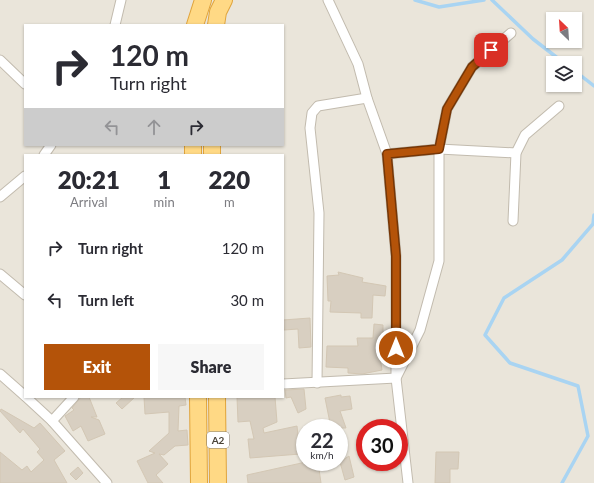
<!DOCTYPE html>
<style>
body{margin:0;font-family:Lato,sans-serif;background:#f7f7f7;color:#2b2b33;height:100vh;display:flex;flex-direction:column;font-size:15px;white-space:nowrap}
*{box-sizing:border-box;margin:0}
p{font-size:13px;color:#7c7c81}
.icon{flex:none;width:22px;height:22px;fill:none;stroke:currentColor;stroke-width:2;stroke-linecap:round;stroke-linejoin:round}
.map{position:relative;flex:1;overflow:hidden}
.sheet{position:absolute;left:24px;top:154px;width:260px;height:244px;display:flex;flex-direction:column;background:#fff;border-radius:0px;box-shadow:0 1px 3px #0004}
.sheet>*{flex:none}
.banner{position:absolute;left:24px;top:24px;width:260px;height:122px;border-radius:0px;box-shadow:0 1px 3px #0004;background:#fff;color:#2b2b33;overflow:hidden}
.needle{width:26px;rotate:335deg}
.tools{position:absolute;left:546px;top:12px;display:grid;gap:8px}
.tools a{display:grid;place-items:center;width:36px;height:36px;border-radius:0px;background:#fff;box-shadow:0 1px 3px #0004;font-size:20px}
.speed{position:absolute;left:296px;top:419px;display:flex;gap:8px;font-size:20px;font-weight:700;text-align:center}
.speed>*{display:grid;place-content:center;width:52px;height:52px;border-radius:50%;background:#fff;box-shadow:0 1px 3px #0004;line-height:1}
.speed small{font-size:10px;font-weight:400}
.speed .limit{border:6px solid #d22;background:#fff;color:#111}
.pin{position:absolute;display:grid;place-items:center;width:34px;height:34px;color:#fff;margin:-17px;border-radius:8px;box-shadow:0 2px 6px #0006}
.me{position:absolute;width:44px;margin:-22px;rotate:0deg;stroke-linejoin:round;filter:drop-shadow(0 0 3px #0008)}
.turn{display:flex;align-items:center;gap:14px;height:84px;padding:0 20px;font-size:18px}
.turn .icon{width:52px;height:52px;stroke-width:2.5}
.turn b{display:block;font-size:28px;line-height:34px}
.lanes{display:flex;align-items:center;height:38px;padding:0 20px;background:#0003;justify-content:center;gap:20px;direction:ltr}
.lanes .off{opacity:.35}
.eta{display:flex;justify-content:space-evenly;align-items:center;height:68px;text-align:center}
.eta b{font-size:24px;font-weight:800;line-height:28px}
.cta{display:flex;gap:8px;margin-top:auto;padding:8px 20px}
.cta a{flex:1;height:46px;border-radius:0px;background:#b45309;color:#fff;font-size:16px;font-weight:800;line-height:46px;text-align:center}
.cta a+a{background:#f7f7f7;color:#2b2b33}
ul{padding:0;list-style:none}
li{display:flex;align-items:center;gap:12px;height:52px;padding:0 20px}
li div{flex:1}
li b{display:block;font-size:15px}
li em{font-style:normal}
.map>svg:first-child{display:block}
</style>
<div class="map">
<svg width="594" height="483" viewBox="0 0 594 483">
<rect width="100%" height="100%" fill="#f6f3ec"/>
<path fill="#eae5da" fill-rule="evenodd" d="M0 0H594V483H0ZM553 19H575V41H553ZM25 25H283V145H25ZM553 63H575V85H553ZM25 155H283V397H25ZM305 428H339V462H305ZM365 428H399V462H365Z"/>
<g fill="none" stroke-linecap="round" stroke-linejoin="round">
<g stroke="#a9d4f2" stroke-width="3.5">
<polyline points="415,0 439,7 484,0"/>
<polyline points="492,0 533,39 564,63"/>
<polyline points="575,71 594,86"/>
<polyline points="562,483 588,436 578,386 510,363 485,335 504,298 562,260 593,224 594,215"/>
</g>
</g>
<g fill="#d8cfc1" stroke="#d3c7b4">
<polygon points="338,272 363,278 362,282 386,286 385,296 373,295 372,318 361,318 361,313 330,312 331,301 328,301 327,276 339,275"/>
<polygon points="310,318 311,347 299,348 298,329 284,330 283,320"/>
<polygon points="374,324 383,325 383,351 379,351 382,370 362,374 348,373 348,368 326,367 327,346 358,346 357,338 373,338"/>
<polygon points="304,389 306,409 298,413 291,397 286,398 285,390"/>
<polygon points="341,395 341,397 350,396 352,409 340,411 346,428 331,428 325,398"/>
<polygon points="81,397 89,397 97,417 91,417 99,420 105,434 88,441 81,426 73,431 65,416 74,410 72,408"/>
<polygon points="123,397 135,397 122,409 116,403"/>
<polygon points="144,397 185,397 186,405 179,406 178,431 187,430 188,445 175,446 164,455 159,454 168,464 156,475 163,483 148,483 137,461 155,453 149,451 169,433 169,412 145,414"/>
<polygon points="237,397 275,397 277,422 263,428 264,433 297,426 300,454 250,458 248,439 254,439 250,421 238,422"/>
<polygon points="1,409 34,428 40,423 65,451 54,460 67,483 0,483 0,452 22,470 27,466 31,472 44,460 37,452 40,449 23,429 20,433 0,411"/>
<polygon points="436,452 459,452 458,469 450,469 450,483 435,483"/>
<polygon points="349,456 354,477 345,480 340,462"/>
<polygon points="306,462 318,462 321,483 248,483 247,475"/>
<polygon points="78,467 83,473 76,480 70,474"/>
</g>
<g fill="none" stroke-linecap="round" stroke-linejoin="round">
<defs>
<g id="minor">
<polyline points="328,0 358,64 367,98 387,154 396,256 396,378 408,483"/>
<polyline points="115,25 121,0"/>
<polyline points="0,60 25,84"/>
<polyline points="387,154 439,149 516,153"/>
<polyline points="44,155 51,145"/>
<polyline points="0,197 25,176"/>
<polyline points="513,221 516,153 525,135 559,106"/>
<polyline points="0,274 25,295"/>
<polyline points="0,374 25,396"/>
<polyline points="317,383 319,213 310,128 312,113 318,106 367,98"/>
<polyline points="283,384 396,378 420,330 439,261 439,149 447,109 472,67 511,33"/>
<polyline points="26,397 52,421 107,483"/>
<polyline points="52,421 74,397"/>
</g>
<g id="trunk">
<polyline points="195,25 203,0"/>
<polyline points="216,25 218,12 224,0"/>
<polyline points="193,145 193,155"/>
<polyline points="212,145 212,155"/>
<polyline points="198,397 199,483"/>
<polyline points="217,397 218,483"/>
</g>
</defs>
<use href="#minor" stroke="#c2bbae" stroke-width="11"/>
<use href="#trunk" stroke="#e0a43c" stroke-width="18"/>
<use href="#minor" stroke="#fff" stroke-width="9"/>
<use href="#trunk" stroke="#ffd985" stroke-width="16"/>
</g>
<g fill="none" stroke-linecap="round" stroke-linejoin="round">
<defs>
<polyline id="route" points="396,348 396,256 387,154 439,149 447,109 472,67 491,50"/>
</defs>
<use href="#route" stroke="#753606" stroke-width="10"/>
<use href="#route" stroke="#b45309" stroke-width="7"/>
</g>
<g text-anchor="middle" stroke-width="3" stroke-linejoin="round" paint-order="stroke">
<rect fill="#fff" stroke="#817c74" stroke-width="1" x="207" y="432" width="22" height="16" rx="3"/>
<g font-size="10" font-weight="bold" fill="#4b4439">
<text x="218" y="444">A2</text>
</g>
</g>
</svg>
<div class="tools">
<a><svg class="needle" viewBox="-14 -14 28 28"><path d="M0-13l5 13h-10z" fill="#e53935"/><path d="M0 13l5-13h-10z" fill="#7c7c81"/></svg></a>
<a><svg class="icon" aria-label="layers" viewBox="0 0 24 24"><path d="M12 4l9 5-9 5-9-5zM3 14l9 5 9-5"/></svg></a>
</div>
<div class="speed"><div>22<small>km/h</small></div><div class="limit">30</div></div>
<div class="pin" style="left:491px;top:50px;background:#d93025"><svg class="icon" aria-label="arrive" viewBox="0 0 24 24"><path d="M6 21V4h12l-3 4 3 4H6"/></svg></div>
<svg class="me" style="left:396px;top:348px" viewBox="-20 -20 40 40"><circle r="17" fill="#b45309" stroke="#fff" stroke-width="3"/><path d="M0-11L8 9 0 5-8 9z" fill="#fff"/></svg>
<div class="banner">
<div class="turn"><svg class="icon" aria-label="right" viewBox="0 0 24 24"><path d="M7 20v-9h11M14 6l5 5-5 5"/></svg><div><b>120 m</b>Turn right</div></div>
<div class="lanes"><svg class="icon off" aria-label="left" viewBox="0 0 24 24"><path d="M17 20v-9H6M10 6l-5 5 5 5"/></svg><svg class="icon off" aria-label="ahead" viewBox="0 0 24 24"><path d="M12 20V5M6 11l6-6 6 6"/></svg><svg class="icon" aria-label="right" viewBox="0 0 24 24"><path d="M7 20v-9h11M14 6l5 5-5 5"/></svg></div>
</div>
<section class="sheet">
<div class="eta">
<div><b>20:21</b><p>Arrival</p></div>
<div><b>1</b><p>min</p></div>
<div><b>220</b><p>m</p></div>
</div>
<ul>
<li><svg class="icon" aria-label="right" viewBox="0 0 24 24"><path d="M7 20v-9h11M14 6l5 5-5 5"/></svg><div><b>Turn right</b></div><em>120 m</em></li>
<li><svg class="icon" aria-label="left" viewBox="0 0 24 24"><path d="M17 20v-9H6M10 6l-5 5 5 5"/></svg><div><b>Turn left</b></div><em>30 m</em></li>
</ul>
<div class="cta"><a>Exit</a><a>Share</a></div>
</section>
</div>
